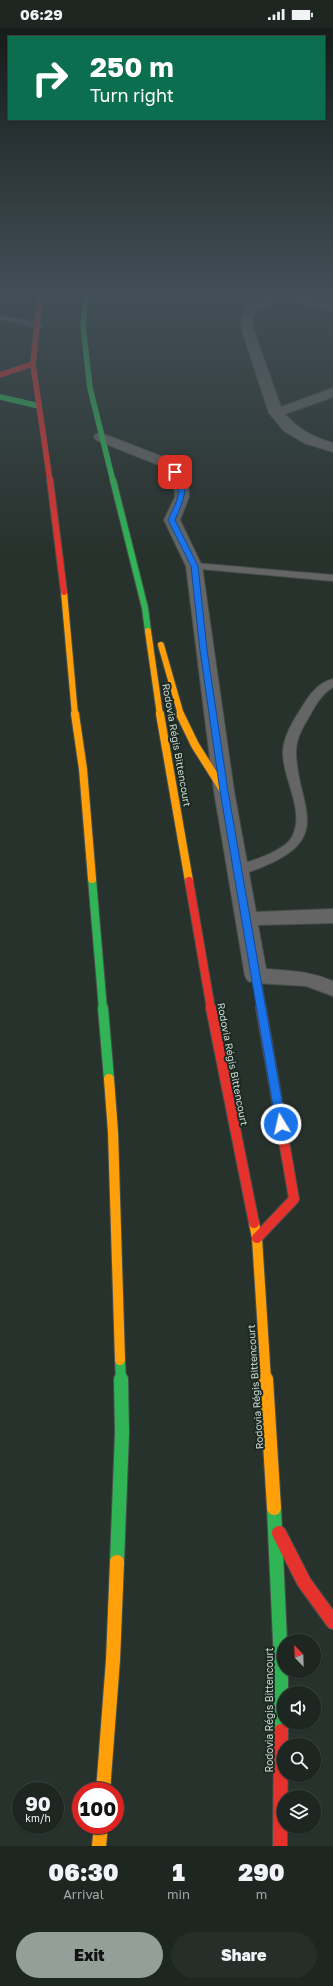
<!DOCTYPE html>
<meta charset="utf-8">
<style>
body{margin:0;font-family:"Golos Text",sans-serif;background:#262e2a;color:#f1f3f6;height:100vh;display:flex;flex-direction:column;font-size:15px;white-space:nowrap}
*{box-sizing:border-box;margin:0}
p{font-size:13px;color:#a1a5a5}
.icon{flex:none;width:22px;height:22px;fill:none;stroke:currentColor;stroke-width:2;stroke-linecap:round;stroke-linejoin:round}
.map{position:relative;height:1818px;overflow:hidden}
.panel{display:flex;flex-direction:column;background:#1e2622;flex:1}
.panel>*{flex:none}
.hud{position:absolute;left:8px;top:8px;width:317px;height:84px;border-radius:0px;box-shadow:0 1px 3px #0004,0 0 0 1px #3c4340;background:#0b6e4f;color:#fff;overflow:hidden}
.needle{width:26px;rotate:337deg}
.tools{position:absolute;left:277px;top:1606px;display:grid;gap:8px}
.tools a{display:grid;place-items:center;width:44px;height:44px;border-radius:50%;background:#1e2622;box-shadow:0 1px 3px #0004,0 0 0 1px #3c4340;font-size:20px}
.speed{position:absolute;left:12px;top:1754px;display:flex;gap:8px;font-size:20px;font-weight:700;text-align:center}
.speed>*{display:grid;place-content:center;width:52px;height:52px;border-radius:50%;background:#1e2622;box-shadow:0 1px 3px #0004,0 0 0 1px #3c4340;line-height:1}
.speed small{font-size:10px;font-weight:400}
.speed .limit{border:6px solid #d22;background:#fff;color:#111}
.pin{position:absolute;display:grid;place-items:center;width:34px;height:34px;color:#fff;margin:-17px;border-radius:8px;box-shadow:0 2px 6px #0006}
.me{position:absolute;width:44px;margin:-22px;rotate:351deg;stroke-linejoin:round;filter:drop-shadow(0 0 3px #0008)}
.turn{display:flex;align-items:center;gap:14px;height:84px;padding:0 16px;font-size:18px}
.turn .icon{width:52px;height:52px;stroke-width:2.5}
.turn b{display:block;font-size:28px;line-height:34px}
.eta{display:flex;justify-content:space-evenly;align-items:center;height:68px;text-align:center}
.eta b{font-size:24px;font-weight:800;line-height:28px}
.primary-button{display:flex;gap:8px;margin-top:auto;padding:8px 16px}
.primary-button a{flex:1;height:46px;border-radius:24px;background:#959f9a;color:#111;font-size:16px;font-weight:800;line-height:46px;text-align:center}
.primary-button a+a{background:#262e2a;color:#f1f3f6}
.status{display:flex;justify-content:space-between;align-items:center;height:28px;padding:0 20px;background:#1e2622;direction:ltr}
.status svg{height:11px;fill:currentColor}
.map>svg:first-child{display:block}
</style>
<div class="status"><b>06:29</b><svg viewBox="0 0 49 12"><path d="M0 12V9h3v3zM5 12V6h3v6zM10 12V3h3v9zM15 12V0h3v12zM26 1h20v11H26zM47 4h2v5h-2z"/></svg></div>
<div class="map">
<svg width="333" height="1818" viewBox="0 0 333 1818">
<rect width="100%" height="100%" fill="#28322d"/>
<g fill="none" stroke-linecap="round" stroke-linejoin="round">
<defs>
<g id="lane">
<polygon points="0,287 41,296 42,298 38,300 0,291"/>
<polygon points="194,535 333,547 333,553 190,540 189,538"/>
<path d="M333 651V659C322 666 316 676 310 687 303 699 296 710 296 724 296 773 333 807 271 835 260 840 244 848 233 845L231 842 233 839C248 834 284 824 292 809 306 782 282 751 283 723 284 707 294 692 302 679 310 666 318 655 333 651Z"/>
</g>
<g id="street">
<path d="M272 267H298L333 276V284L284 270 257 283 253 288 254 303 281 379 333 360V369L285 386C298 402 314 409 333 415V424L304 415 284 403 269 385 242 303 241 288 249 277Z"/>
<path d="M101 405 171 432 180 441 188 453 189 469 180 492 202 538 234 763 256 884 333 881V895L258 897 266 941C292 943 309 943 333 953V968L306 958 256 955 248 953 245 948 214 763 186 538 164 492 175 469 174 453 170 447 161 438 96 412 94 409 96 406Z"/>
</g>
<g id="fast-far4">
<polyline points="86,267 83,298 90,360 113,453"/>
<polyline points="0,369 39,378"/>
</g>
<polyline id="fast-far3" points="113,452 145,580 148,603"/>
<polyline id="fast-far2" points="92,851 103,981"/>
<g id="fast-far1">
<polyline points="103,980 109,1051"/>
<polyline points="120,1332 121,1352"/>
</g>
<g id="fast">
<polyline points="274,1480 281,1635 281,1703"/>
<polyline points="117,1534 122,1405 121,1351"/>
</g>
<g id="slow-far3">
<polyline points="64,564 75,687"/>
<polyline points="148,603 160,687"/>
<polyline points="161,617 181,687"/>
</g>
<g id="slow-far2">
<polyline points="75,686 83,741 92,851"/>
<polyline points="160,686 189,853"/>
<polyline points="180,686 195,717 224,763"/>
</g>
<g id="slow-far1">
<polyline points="109,1051 113,1104 120,1332"/>
<polyline points="254,1195 257,1210 266,1352"/>
</g>
<g id="slow">
<polyline points="266,1351 274,1480"/>
<polyline points="103,1763 113,1632 117,1534"/>
<polyline points="99,1818 101,1797"/>
</g>
<g id="jam-far4">
<polyline points="40,267 33,336 50,453"/>
<polyline points="0,347 33,336"/>
</g>
<polyline id="jam-far3" points="50,452 64,564"/>
<g id="jam-far2">
<polyline points="189,853 211,981"/>
<polyline points="256,948 262,981"/>
</g>
<g id="jam-far1">
<polyline points="211,980 254,1195"/>
<polyline points="257,1210 294,1171 261,980"/>
</g>
<g id="jam">
<polyline points="279,1505 304,1554 333,1594"/>
<polyline points="280,1818 281,1703"/>
</g>
</defs>
<use href="#lane" stroke="#474f4b" stroke-width="2"/>
<use href="#street" stroke="#474f4b" stroke-width="2"/>
<use href="#fast-far4" stroke="#474f4b" stroke-width="6"/>
<use href="#fast-far3" stroke="#474f4b" stroke-width="8"/>
<use href="#fast-far2" stroke="#474f4b" stroke-width="10"/>
<use href="#fast-far1" stroke="#474f4b" stroke-width="12"/>
<use href="#fast" stroke="#474f4b" stroke-width="16"/>
<use href="#slow-far3" stroke="#474f4b" stroke-width="8"/>
<use href="#slow-far2" stroke="#474f4b" stroke-width="10"/>
<use href="#slow-far1" stroke="#474f4b" stroke-width="12"/>
<use href="#slow" stroke="#474f4b" stroke-width="16"/>
<use href="#jam-far4" stroke="#474f4b" stroke-width="6"/>
<use href="#jam-far3" stroke="#474f4b" stroke-width="8"/>
<use href="#jam-far2" stroke="#474f4b" stroke-width="10"/>
<use href="#jam-far1" stroke="#474f4b" stroke-width="12"/>
<use href="#jam" stroke="#474f4b" stroke-width="16"/>
<use href="#lane" fill="#646564" fill-rule="evenodd"/>
<use href="#street" fill="#646564" fill-rule="evenodd"/>
<use href="#fast-far4" stroke="#30b455" stroke-width="5.5"/>
<use href="#fast-far3" stroke="#30b455" stroke-width="6"/>
<use href="#fast-far2" stroke="#30b455" stroke-width="8"/>
<use href="#fast-far1" stroke="#30b455" stroke-width="10"/>
<use href="#fast" stroke="#30b455" stroke-width="14"/>
<use href="#slow-far3" stroke="#ff9f0a" stroke-width="6"/>
<use href="#slow-far2" stroke="#ff9f0a" stroke-width="8"/>
<use href="#slow-far1" stroke="#ff9f0a" stroke-width="10"/>
<use href="#slow" stroke="#ff9f0a" stroke-width="14"/>
<use href="#jam-far4" stroke="#e5322d" stroke-width="5.5"/>
<use href="#jam-far3" stroke="#e5322d" stroke-width="6"/>
<use href="#jam-far2" stroke="#e5322d" stroke-width="8"/>
<use href="#jam-far1" stroke="#e5322d" stroke-width="10"/>
<use href="#jam" stroke="#e5322d" stroke-width="14"/>
</g>
<linearGradient id="sky" x2="0" y2="1"><stop stop-color="#161c19"/><stop offset="0.51" stop-color="#424f57"/><stop offset="1" stop-color="#424f57" stop-opacity="0"/></linearGradient>
<rect width="333" height="522" fill="url(#sky)"/>
<path fill="#1a73e8" stroke="#114b97" d="M175 442C194 452 181 478 175 492L198 538 207 622 228 763 286 1096 281 1100 276 1096 220 763 200 622 191 538 168 492C177 473 184 463 172 444Z"/>
<g text-anchor="middle" stroke-width="4" stroke-linejoin="round" paint-order="stroke">
<g font-size="10" fill="#cfd9d4" stroke="#1b2b23">
<text transform="translate(177 717) rotate(80)" y="4">Rodovia Régis Bittencourt</text>
<text transform="translate(233 1036) rotate(79)" y="4">Rodovia Régis Bittencourt</text>
<text transform="translate(255 1359) rotate(-94)" y="4">Rodovia Régis Bittencourt</text>
<text transform="translate(269 1682) rotate(-90)" y="4">Rodovia Régis Bittencourt</text>
</g>
</g>
</svg>
<div class="tools">
<a><svg class="needle" viewBox="-14 -14 28 28"><path d="M0-13l5 13h-10z" fill="#e53935"/><path d="M0 13l5-13h-10z" fill="#a1a5a5"/></svg></a>
<a><svg class="icon" aria-label="sound" viewBox="0 0 24 24"><path d="M4 9h4l5-4v14l-5-4H4zM17 9q2 3 0 6"/></svg></a>
<a><svg class="icon" aria-label="search" viewBox="0 0 24 24"><circle cx="10" cy="10" r="6"/><path d="M15 15l6 6"/></svg></a>
<a><svg class="icon" aria-label="layers" viewBox="0 0 24 24"><path d="M12 4l9 5-9 5-9-5zM3 14l9 5 9-5"/></svg></a>
</div>
<div class="speed"><div>90<small>km/h</small></div><div class="limit">100</div></div>
<div class="pin" style="left:175px;top:444px;background:#d93025"><svg class="icon" aria-label="arrive" viewBox="0 0 24 24"><path d="M6 21V4h12l-3 4 3 4H6"/></svg></div>
<svg class="me" style="left:281px;top:1096px" viewBox="-20 -20 40 40"><circle r="17" fill="#1a73e8" stroke="#fff" stroke-width="3"/><path d="M0-11L8 9 0 5-8 9z" fill="#fff"/></svg>
<div class="hud">
<div class="turn"><svg class="icon" aria-label="right" viewBox="0 0 24 24"><path d="M7 20v-9h11M14 6l5 5-5 5"/></svg><div><b>250 m</b>Turn right</div></div>
</div>
</div>
<section class="panel">
<div class="eta">
<div><b>06:30</b><p>Arrival</p></div>
<div><b>1</b><p>min</p></div>
<div><b>290</b><p>m</p></div>
</div>
<div class="primary-button"><a>Exit</a><a>Share</a></div>
</section>
